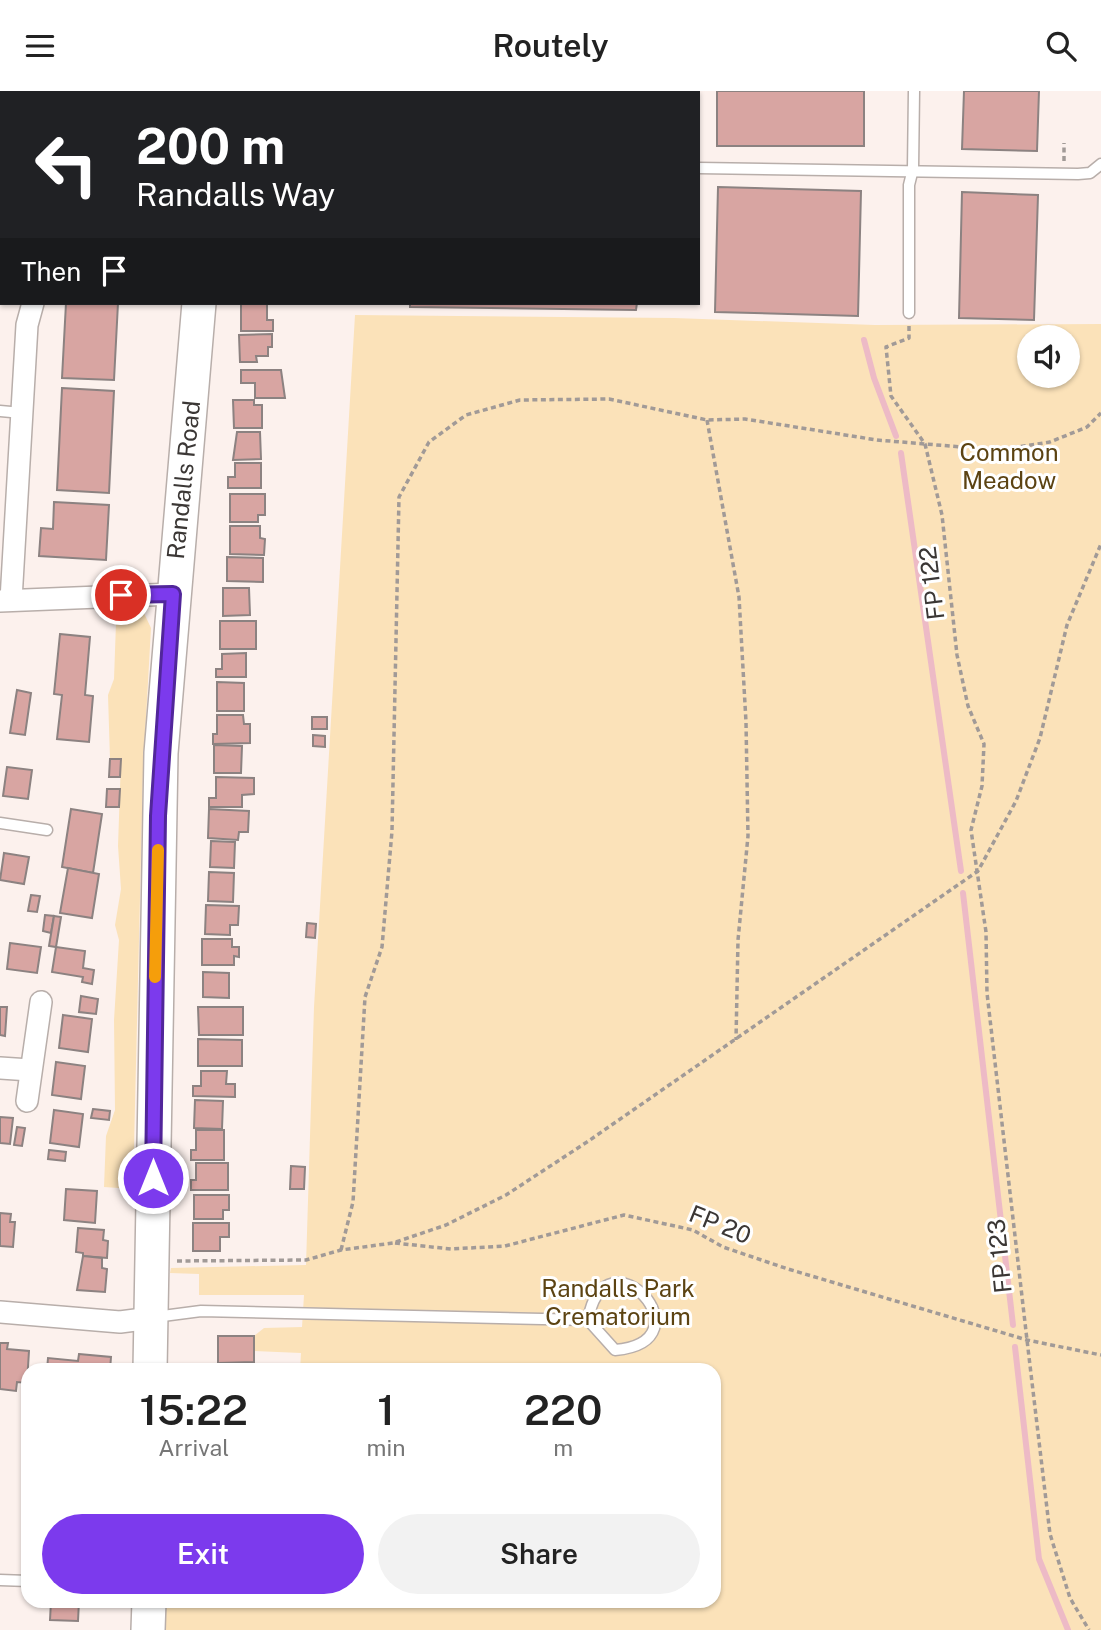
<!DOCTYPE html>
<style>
body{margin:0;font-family:"Public Sans",sans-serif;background:#f2f2f2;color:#222;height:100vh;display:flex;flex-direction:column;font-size:26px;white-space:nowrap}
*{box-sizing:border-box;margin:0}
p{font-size:23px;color:#767676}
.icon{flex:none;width:38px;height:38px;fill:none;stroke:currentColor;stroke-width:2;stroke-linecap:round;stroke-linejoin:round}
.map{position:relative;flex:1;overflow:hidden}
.panel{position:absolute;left:21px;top:1272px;width:700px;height:245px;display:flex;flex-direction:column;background:#fff;border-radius:21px;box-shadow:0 2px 5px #0004}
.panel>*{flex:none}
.banner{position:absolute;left:0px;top:0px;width:700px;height:214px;box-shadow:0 2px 5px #0004;background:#202124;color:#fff;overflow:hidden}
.buttons{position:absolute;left:1017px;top:234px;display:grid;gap:14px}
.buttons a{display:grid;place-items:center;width:63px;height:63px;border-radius:50%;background:#fff;box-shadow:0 2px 5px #0004;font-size:35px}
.pin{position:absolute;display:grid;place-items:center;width:60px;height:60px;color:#fff;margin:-30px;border:4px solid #fff;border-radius:50%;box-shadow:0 2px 7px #0007}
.me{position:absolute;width:77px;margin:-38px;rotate:0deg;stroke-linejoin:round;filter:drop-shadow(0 0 5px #0008)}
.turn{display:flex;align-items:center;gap:24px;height:147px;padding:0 21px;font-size:32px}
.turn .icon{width:91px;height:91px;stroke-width:2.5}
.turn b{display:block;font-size:49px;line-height:60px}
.then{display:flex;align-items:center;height:66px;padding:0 21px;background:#0003;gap:14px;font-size:26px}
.eta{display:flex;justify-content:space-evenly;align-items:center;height:119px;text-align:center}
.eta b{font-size:42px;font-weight:600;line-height:49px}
.primary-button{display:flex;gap:14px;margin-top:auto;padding:14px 21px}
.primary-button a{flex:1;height:80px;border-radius:42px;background:#7c3aed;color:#fff;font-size:28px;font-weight:600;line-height:80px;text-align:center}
.primary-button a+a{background:#f2f2f2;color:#222}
header{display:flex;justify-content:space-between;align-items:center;height:91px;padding:0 21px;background:#fff;font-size:32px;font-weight:600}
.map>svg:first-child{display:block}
</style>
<header><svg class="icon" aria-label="menu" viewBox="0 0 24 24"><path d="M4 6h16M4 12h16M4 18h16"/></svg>Routely<svg class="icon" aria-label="search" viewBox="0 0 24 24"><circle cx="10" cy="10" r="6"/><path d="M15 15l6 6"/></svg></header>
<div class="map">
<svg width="1101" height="1539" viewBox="0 0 1101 1539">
<rect width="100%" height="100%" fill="#fcf1ed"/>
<g fill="#fbe2b9" fill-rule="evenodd">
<path d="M355 224 674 227 875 234 1101 233V1539H160L161 1510H714V1279H300L301 1262 254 1260V1245L264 1237 302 1236 304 1204H199V1183L170 1182 171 1177 306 1174 314 916ZM1029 247H1068V285H1029Z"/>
<polygon points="134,515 143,520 151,537 143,681 133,1098 104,1096 106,1045 115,1019 114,929 119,849 115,834 121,798 118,755 121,669 110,668 108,604 114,588 116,532 122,520"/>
</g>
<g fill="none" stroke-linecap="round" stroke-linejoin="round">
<g stroke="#edbac6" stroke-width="6">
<polyline points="864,249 874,287 896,345"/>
<polyline points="901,362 961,780"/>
<polyline points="963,802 1013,1234"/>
<polyline points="1015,1256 1039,1468 1068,1539"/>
</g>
</g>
<g fill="#d8a5a2" stroke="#8c8281" stroke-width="2">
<polygon points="14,0 126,0 8,2"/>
<rect x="717" y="0" width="147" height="55"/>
<polygon points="964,0 1039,0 1037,60 962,58"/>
<rect x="0" y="7" width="2" height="101"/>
<polygon points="718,96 861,100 858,225 715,221"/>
<polygon points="962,101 1038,104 1034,229 959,227"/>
<polygon points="66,212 118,212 114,289 62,287"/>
<polygon points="241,212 267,212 267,229 273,229 273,240 241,240"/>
<polygon points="410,212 637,212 636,219 410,216"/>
<polygon points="272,243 272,256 268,256 268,265 256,265 257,271 240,271 239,244"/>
<polygon points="241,279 281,279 285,307 255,307 255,292 241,292"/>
<polygon points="62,297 114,300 109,402 57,399"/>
<polygon points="233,309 254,309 254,314 262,314 262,337 234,337"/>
<polygon points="237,341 260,341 261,368 233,369"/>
<polygon points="235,372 261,372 261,397 228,397 228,386 235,386"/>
<polygon points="230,403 265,403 265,424 258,424 258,431 230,431"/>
<polygon points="54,411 109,414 106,469 39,465 41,437 53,438"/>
<polygon points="230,435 260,435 260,447 265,448 264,464 230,463"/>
<polygon points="227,466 263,467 263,491 227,490"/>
<polygon points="223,497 249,497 250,524 223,525"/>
<rect x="220" y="530" width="36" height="28"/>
<polygon points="60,543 90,546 85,604 93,605 89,651 57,648 62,604 54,603"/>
<polygon points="246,562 246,586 216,586 216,578 222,578 222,563"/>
<polygon points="217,591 244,592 244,620 217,620"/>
<polygon points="17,599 31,602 25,644 10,642"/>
<polygon points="217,624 243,624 244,633 250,633 250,652 213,653 213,643 217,643"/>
<rect x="312" y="626" width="15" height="12"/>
<polygon points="313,644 325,645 325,656 313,655"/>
<polygon points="214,654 242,655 241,682 214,682"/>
<polygon points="110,668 121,668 120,686 109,686"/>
<polygon points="7,676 32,679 28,708 3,705"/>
<polygon points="216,686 254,687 254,703 242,704 242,716 209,716 209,707 216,707"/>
<polygon points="107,698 120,698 119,716 106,716"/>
<polygon points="71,718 102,723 93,782 62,776"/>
<polygon points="209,718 249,720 248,741 239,741 238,749 208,747"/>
<polygon points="211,750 235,751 234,777 210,776"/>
<polygon points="4,762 29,766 24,793 0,789"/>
<polygon points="68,777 99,783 92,827 60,822"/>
<polygon points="209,781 234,782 233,811 208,810"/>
<polygon points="31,804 40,805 37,821 28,820"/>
<polygon points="206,814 239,815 238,834 230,834 230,844 205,843"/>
<polygon points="45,824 54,825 51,842 43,840"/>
<polygon points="54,825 61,826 56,856 49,855"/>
<polygon points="307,832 316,833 315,847 306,846"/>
<polygon points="202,848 232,848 232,856 239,856 239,866 234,865 234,874 202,874"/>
<polygon points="10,852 41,856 37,882 7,878"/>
<polygon points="56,856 85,860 83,877 94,879 92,893 82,891 83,886 52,881"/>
<polygon points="203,881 229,882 229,907 203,906"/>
<polygon points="81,905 98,908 96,923 79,921"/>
<polygon points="0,916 7,916 5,945 0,944"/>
<polygon points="198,916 243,916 243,944 199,944"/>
<polygon points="63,924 92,928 88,961 59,957"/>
<polygon points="198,948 242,949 242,975 198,975"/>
<polygon points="56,971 85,975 81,1008 52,1004"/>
<polygon points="201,980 227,980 226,993 235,993 235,1006 193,1005 193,995 201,995"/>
<polygon points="195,1009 223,1010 222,1038 194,1037"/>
<polygon points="93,1018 110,1020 109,1029 91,1027"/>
<polygon points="54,1019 83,1023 79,1056 50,1052"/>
<polygon points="0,1026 13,1027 10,1053 0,1052"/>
<polygon points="17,1036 25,1037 22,1055 14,1054"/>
<polygon points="196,1039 224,1039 224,1069 191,1069 191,1059 196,1059"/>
<polygon points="49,1059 66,1061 65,1070 48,1068"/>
<polygon points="196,1072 228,1072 228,1099 191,1099 191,1089 196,1089"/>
<polygon points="291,1075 305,1076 304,1098 290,1098"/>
<polygon points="66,1098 97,1100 95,1132 64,1129"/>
<polygon points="194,1104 229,1104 229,1119 223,1119 223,1128 194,1128"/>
<polygon points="0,1122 11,1123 10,1131 15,1131 13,1156 0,1155"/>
<polygon points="193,1132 229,1132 229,1146 220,1146 220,1160 193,1160"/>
<polygon points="78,1137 104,1139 103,1149 108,1150 107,1167 83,1165 83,1162 76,1161"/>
<polygon points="83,1165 102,1167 102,1177 107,1178 105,1201 77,1199"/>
<polygon points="218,1245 254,1245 254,1271 218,1272"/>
<polygon points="0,1252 8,1252 7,1258 29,1260 27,1292 17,1291 16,1300 0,1298"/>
<polygon points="79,1263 111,1266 110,1279 47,1279 48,1267 78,1270"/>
<polygon points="51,1510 79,1510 78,1530 50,1529"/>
</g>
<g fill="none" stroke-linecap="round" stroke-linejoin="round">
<defs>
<g id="service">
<polyline points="395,2 395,0"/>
<polyline points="664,2 665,0"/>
<polyline points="698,77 1078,83 1090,82 1101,73"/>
<polyline points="0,143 2,143"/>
<polyline points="909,222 909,94 913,78 914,0"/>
<polyline points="0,320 22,322"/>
<polyline points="0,732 47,739"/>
<path d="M155 1226 201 1220 588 1229 615 1259C712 1250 605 1134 588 1229"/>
<polyline points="0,1489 28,1490"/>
</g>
<g id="minor">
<polyline points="11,509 27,234 33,212"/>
<polyline points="0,510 173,503"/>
<polyline points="0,977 30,979"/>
<polyline points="27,1010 41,911"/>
<polyline points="0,1221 120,1231 151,1227"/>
</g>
<g id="primary">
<polyline points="201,0 201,2"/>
<polyline points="150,1279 161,662 199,212"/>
<polyline points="148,1539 149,1510"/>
</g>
</defs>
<use href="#service" stroke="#b8aeaa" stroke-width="13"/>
<use href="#minor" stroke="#b8aeaa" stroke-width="24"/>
<use href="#primary" stroke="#b8aeaa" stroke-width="36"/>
<g stroke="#a19a97" stroke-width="3.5" stroke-dasharray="5 3.5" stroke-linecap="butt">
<polyline points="1064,70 1064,52"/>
<polyline points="909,235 909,247 886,256 891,305 925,353 942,424 957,564 968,615 984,653 982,695 971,739 986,841 987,902 1027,1249 1050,1443 1070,1507 1089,1539"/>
<polyline points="707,329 739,506 746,631 748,745 738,849 736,949"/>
<polyline points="395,1152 451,1158 505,1155 624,1124 693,1139 723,1156 788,1178 1027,1249 1101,1264"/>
<polyline points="341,1159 353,1111 365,906 382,856 392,740 399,406 429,351 466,324 520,309 609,308 707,329 745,328 877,349 998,359 1050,351 1087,336 1101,322"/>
<polyline points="177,1170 306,1169 341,1159 393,1152 446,1134 506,1104 587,1051 978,780 1016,710 1040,647 1067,534 1101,453"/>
</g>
<use href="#service" stroke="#fff" stroke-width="10"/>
<use href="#minor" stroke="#fff" stroke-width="21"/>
<use href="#primary" stroke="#fff" stroke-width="33"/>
</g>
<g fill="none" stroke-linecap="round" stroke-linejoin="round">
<defs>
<polyline id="route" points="121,504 173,503 158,725 153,1087"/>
</defs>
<use href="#route" stroke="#51269a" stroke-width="18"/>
<use href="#route" stroke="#7c3aed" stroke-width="12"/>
<polyline stroke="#f59e0b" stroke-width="12" points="155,886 158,759"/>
</g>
<g text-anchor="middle" stroke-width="6" stroke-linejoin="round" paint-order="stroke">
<g font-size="24" fill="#5c4312" stroke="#fff">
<text x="1009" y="370">Common<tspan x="1009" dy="28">Meadow</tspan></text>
<text x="618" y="1206">Randalls Park<tspan x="618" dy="28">Crematorium</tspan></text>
</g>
<g font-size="24" fill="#3b3735" stroke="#fff">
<text transform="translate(184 389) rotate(-84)" y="8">Randalls Road</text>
<text transform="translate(932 492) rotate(-97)" y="8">FP 122</text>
<text transform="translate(720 1134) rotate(22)" y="8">FP 20</text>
<text transform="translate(1000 1165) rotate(-96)" y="8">FP 123</text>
</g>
</g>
</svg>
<div class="buttons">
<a><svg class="icon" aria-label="sound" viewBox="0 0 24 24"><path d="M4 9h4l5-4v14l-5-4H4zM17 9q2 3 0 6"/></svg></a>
</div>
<div class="pin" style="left:121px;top:504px;background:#d93025"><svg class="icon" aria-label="arrive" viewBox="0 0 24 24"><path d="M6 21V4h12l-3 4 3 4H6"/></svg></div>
<svg class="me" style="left:153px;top:1087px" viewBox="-20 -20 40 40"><circle r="17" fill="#7c3aed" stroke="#fff" stroke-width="3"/><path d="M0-11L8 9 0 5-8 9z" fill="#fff"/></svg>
<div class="banner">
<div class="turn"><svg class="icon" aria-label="left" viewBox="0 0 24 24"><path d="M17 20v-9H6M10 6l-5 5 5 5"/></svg><div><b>200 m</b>Randalls Way</div></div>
<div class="then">Then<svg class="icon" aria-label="arrive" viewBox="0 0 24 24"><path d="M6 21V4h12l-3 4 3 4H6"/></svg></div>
</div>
<section class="panel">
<div class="eta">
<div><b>15:22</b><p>Arrival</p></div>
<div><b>1</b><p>min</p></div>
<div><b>220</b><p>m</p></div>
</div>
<div class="primary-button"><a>Exit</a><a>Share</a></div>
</section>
</div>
